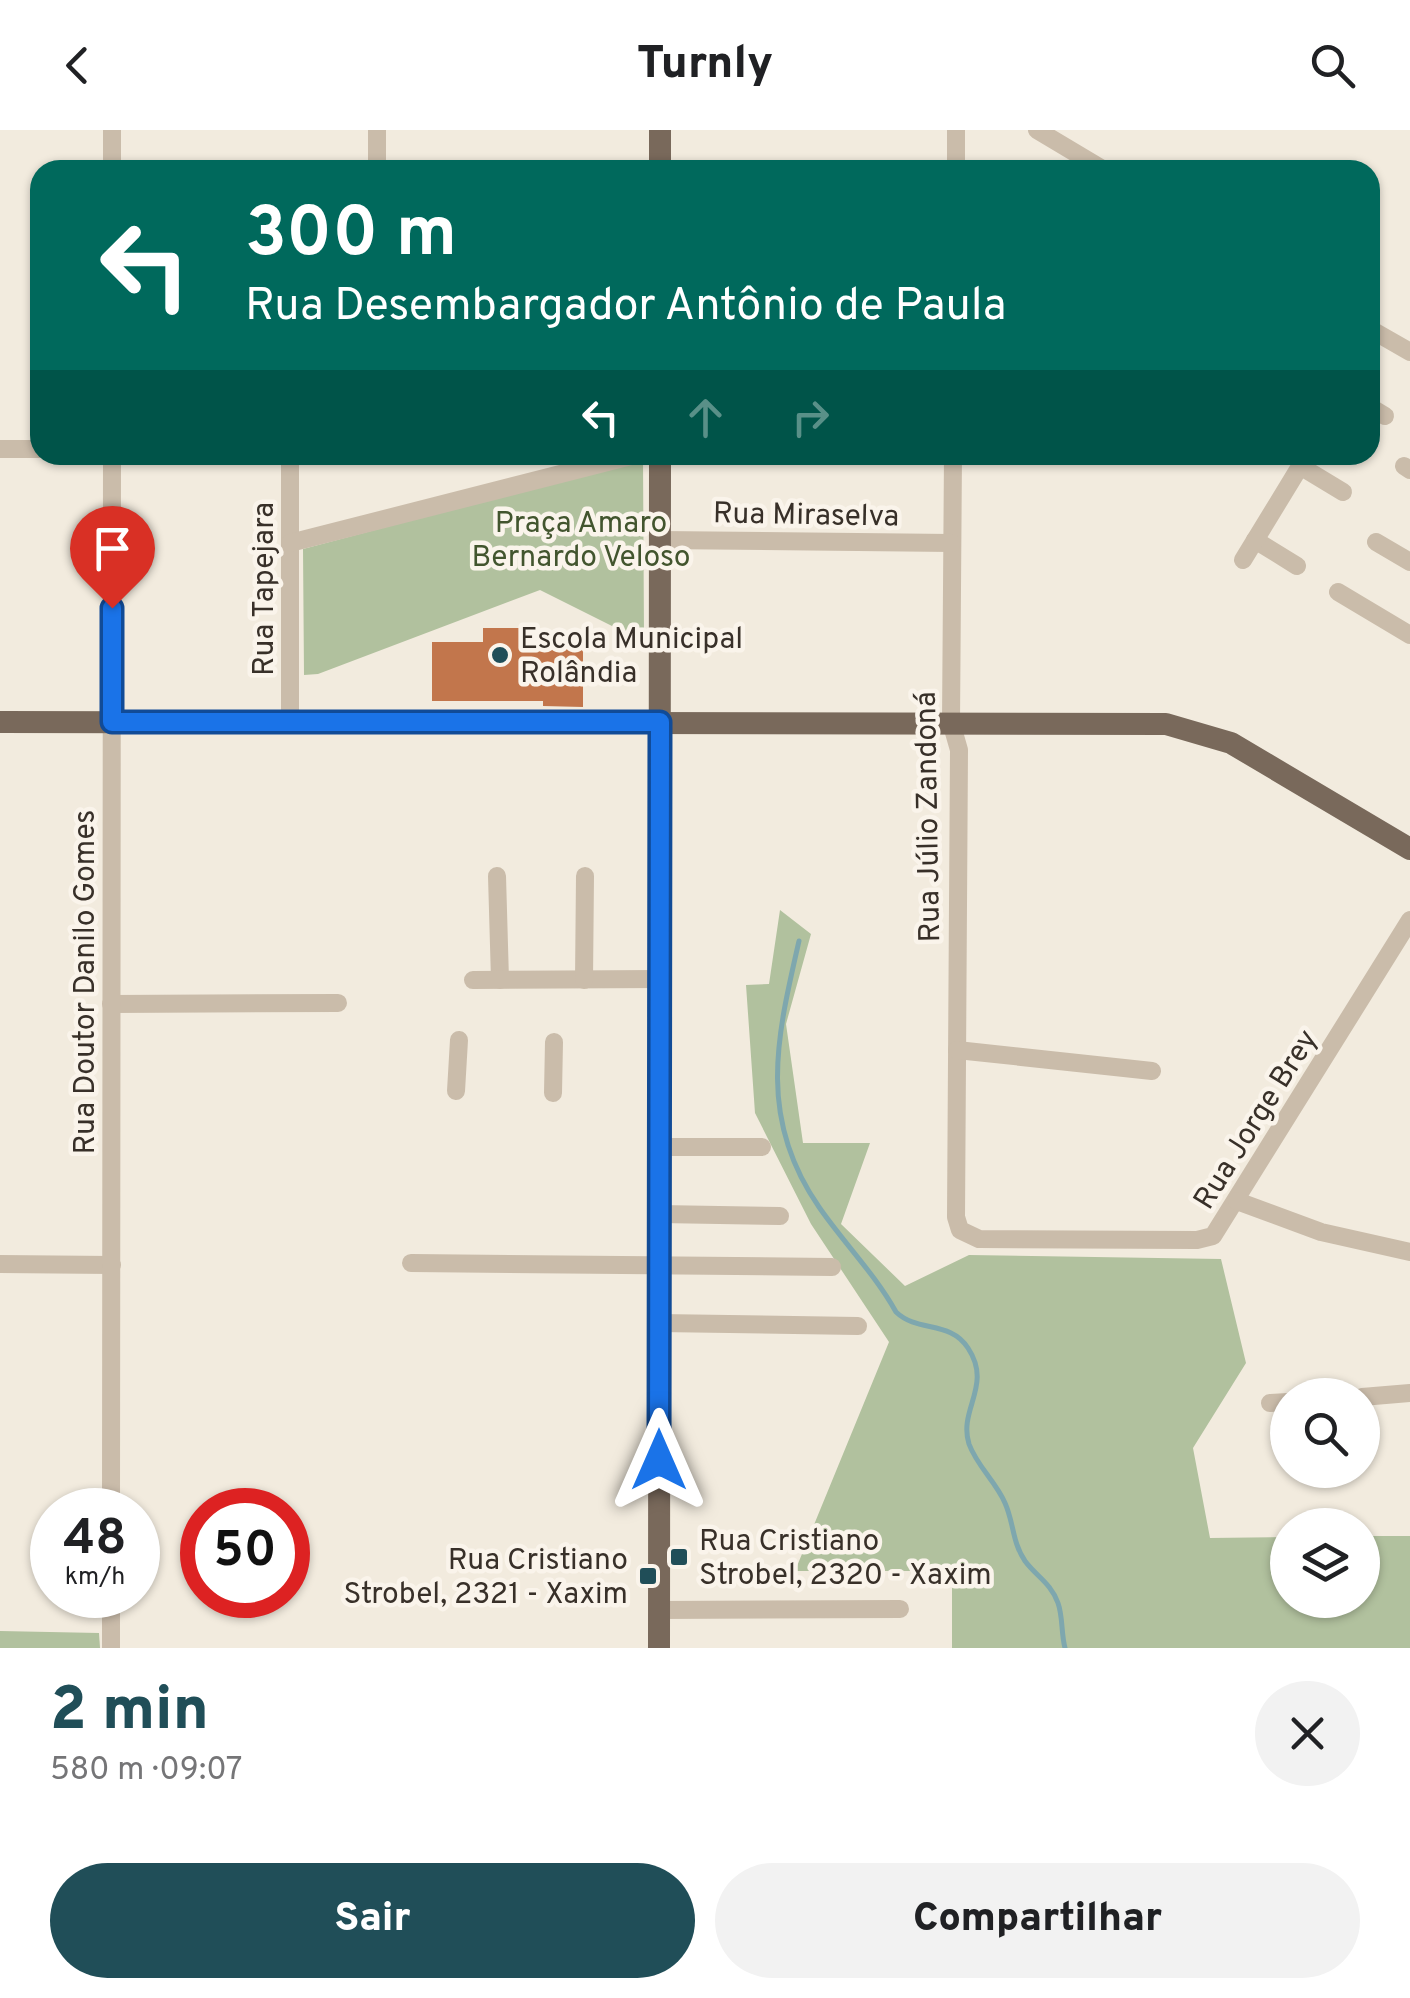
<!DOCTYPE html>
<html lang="pt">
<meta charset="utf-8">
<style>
body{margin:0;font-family:Overpass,sans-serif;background:#f2f2f2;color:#202124;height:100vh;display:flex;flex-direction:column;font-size:38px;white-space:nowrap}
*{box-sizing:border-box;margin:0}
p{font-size:32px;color:#757577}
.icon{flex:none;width:55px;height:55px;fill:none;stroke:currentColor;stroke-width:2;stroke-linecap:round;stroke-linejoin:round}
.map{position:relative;height:1518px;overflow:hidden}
.side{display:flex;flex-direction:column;background:#fff;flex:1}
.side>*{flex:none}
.guide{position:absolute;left:30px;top:30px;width:1350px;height:305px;border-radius:30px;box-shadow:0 2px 8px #0004;background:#00695c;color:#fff;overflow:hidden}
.controls{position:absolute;left:1270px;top:1248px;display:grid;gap:20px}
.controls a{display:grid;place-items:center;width:110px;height:110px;border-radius:50%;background:#fff;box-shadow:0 2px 8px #0004;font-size:50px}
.speed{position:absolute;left:30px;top:1358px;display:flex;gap:20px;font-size:50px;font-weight:700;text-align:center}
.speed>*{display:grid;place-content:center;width:130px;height:130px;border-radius:50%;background:#fff;box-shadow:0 2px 8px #0004;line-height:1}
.speed small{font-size:25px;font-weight:400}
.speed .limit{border:15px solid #d22;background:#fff;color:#111}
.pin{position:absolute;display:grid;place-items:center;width:85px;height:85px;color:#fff;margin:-102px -42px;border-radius:50% 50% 50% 0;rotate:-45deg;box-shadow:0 0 10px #0007}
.pin .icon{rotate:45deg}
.me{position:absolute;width:110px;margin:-55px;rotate:0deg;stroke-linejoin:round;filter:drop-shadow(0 0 8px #0008)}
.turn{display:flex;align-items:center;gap:35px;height:210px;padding:0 50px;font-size:45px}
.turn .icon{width:130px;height:130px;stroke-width:2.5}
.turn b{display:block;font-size:70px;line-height:85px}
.lanes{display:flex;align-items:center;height:95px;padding:0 50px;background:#0003;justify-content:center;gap:50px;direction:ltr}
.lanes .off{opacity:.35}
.round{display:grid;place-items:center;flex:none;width:105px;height:105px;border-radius:52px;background:#f2f2f2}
.overview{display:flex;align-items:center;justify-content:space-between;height:170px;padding:0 50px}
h1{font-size:60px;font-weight:800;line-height:75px;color:#204e58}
.cta{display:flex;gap:20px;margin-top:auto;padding:20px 50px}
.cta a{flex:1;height:115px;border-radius:60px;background:#204e58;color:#fff;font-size:40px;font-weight:800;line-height:115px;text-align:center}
.cta a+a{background:#f2f2f2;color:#202124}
header{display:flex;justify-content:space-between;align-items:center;height:130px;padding:0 50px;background:#fff;font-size:45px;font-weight:800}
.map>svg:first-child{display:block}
</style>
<header><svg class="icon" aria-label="back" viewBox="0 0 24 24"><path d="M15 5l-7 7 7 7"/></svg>Turnly<svg class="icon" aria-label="search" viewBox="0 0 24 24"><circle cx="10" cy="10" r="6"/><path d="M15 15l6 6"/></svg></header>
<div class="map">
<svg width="1410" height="1518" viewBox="0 0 1410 1518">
<rect width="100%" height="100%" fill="#f2ebde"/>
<g fill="#b1c19e">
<polygon points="643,329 644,505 630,505 540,460 318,544 304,545 303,419"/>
<polygon points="780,780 811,804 786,894 803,1013 870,1013 841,1094 905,1156 969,1125 1221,1129 1246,1233 1193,1318 1210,1408 1287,1407 1288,1470 1362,1470 1363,1406 1410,1406 1410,1518 952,1518 952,1441 795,1441 889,1212 811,1094 755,983 746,855 769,854"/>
<polygon points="0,1501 99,1503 100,1518 0,1518"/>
</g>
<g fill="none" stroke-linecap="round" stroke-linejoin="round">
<path stroke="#7ea7ae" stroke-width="5" d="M799 811C777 907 757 988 819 1077 843 1112 875 1144 896 1182 918 1203 950 1190 968 1218 993 1256 958 1279 969 1314 977 1336 996 1352 1005 1373 1014 1393 1012 1412 1025 1431 1036 1446 1051 1453 1058 1473 1063 1487 1061 1503 1065 1518"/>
</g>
<polygon fill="#c2764c" points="483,498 524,498 524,514 583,515 583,577 543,576 543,571 432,571 432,512 483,512"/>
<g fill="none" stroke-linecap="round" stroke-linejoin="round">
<g stroke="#cabcaa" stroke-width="18">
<polyline points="377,0 377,40"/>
<polyline points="1037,0 1104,40"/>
<polyline points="112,40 112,0"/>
<polyline points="956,40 956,0"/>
<polyline points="1370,199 1410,222"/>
<polyline points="1370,277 1385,286"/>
<polyline points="0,319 40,319"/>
<polyline points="290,325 290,592"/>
<polyline points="953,325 951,592 959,620 956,1087 960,1100 979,1109 1197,1110 1213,1106 1410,790"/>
<polyline points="1300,336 1343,362"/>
<polyline points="1404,336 1410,340"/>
<polyline points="660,410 952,413"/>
<polyline points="1255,410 1297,436"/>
<polyline points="1376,412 1410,432"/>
<polyline points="290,413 635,325"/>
<polyline points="1243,430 1307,325"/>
<polyline points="1338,462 1410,505"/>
<polyline points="497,746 500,850"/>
<polyline points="473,850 660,849"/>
<polyline points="584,850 585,746"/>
<polyline points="111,874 338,873"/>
<polyline points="957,920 1152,941"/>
<polyline points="456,961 459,910"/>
<polyline points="553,963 554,912"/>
<polyline points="659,1017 762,1017"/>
<polyline points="1237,1071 1321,1102 1410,1122"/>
<polyline points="659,1084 780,1086"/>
<polyline points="411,1133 832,1137"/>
<polyline points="0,1134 112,1135"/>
<polyline points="659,1193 858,1196"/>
<polyline points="1362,1267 1410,1263"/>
<polyline points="1270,1273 1288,1272"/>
<polyline points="111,1380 112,325"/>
<polyline points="659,1480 900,1479"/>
<polyline points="111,1518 111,1465"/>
</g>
<g stroke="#79695b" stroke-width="22">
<polyline points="660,40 660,0"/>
<polyline points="0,592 1166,594 1231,613 1410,719"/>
<polyline points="659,1518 660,325"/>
</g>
</g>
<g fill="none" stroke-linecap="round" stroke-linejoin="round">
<defs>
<polyline id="route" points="112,478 112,592 660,592 659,1330"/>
</defs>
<use href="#route" stroke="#114b97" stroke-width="25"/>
<use href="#route" stroke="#1a73e8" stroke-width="18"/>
</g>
<g fill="#204e58" stroke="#faf4eb" stroke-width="4">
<circle cx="500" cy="525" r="10"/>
<rect x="669" y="1417" width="20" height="20" rx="5"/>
<rect x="638" y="1436" width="20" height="20" rx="5"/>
</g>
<g text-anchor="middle" stroke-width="9" stroke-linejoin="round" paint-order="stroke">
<g font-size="30" fill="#383029" stroke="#faf4eb">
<text transform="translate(806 384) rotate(1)" y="10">Rua Miraselva</text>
<text transform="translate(263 459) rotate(-90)" y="10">Rua Tapejara</text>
<text transform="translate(927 687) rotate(-91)" y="10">Rua Júlio Zandoná</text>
<text transform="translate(84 852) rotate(-90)" y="10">Rua Doutor Danilo Gomes</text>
<text transform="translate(1255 989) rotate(-58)" y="10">Rua Jorge Brey</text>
</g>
<g font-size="30" fill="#42552e" stroke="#faf4eb">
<text x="581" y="402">Praça Amaro<tspan x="581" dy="34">Bernardo Veloso</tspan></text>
</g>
<g font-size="30" fill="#383029" stroke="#faf4eb" text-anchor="start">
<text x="520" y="518">Escola Municipal<tspan x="520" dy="34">Rolândia</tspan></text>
<text x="699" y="1420">Rua Cristiano<tspan x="699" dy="34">Strobel, 2320 - Xaxim</tspan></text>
<text x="628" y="1439" text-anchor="end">Rua Cristiano<tspan x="628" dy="34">Strobel, 2321 - Xaxim</tspan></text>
</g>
</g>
</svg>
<div class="controls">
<a><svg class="icon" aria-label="search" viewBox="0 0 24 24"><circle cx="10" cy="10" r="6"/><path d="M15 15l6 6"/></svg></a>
<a><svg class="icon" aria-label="layers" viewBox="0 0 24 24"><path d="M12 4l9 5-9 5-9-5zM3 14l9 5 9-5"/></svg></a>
</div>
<div class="speed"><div>48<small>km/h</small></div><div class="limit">50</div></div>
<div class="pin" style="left:112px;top:478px;background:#d93025"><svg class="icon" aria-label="arrive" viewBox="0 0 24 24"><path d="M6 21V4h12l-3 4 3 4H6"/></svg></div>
<svg class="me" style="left:659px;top:1330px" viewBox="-20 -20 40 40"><path d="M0-17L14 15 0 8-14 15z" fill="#1a73e8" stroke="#fff" stroke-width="4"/></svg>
<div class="guide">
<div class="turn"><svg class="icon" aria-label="left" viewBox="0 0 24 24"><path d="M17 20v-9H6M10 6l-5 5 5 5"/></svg><div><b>300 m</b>Rua Desembargador Antônio de Paula</div></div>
<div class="lanes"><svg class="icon" aria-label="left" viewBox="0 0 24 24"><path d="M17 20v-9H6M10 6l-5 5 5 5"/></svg><svg class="icon off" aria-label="ahead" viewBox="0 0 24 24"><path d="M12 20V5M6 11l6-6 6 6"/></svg><svg class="icon off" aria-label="right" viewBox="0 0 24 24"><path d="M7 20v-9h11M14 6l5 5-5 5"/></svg></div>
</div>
</div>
<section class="side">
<div class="overview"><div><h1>2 min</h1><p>580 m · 09:07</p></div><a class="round"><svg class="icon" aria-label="close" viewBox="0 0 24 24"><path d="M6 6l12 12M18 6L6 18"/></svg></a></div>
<div class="cta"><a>Sair</a><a>Compartilhar</a></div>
</section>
